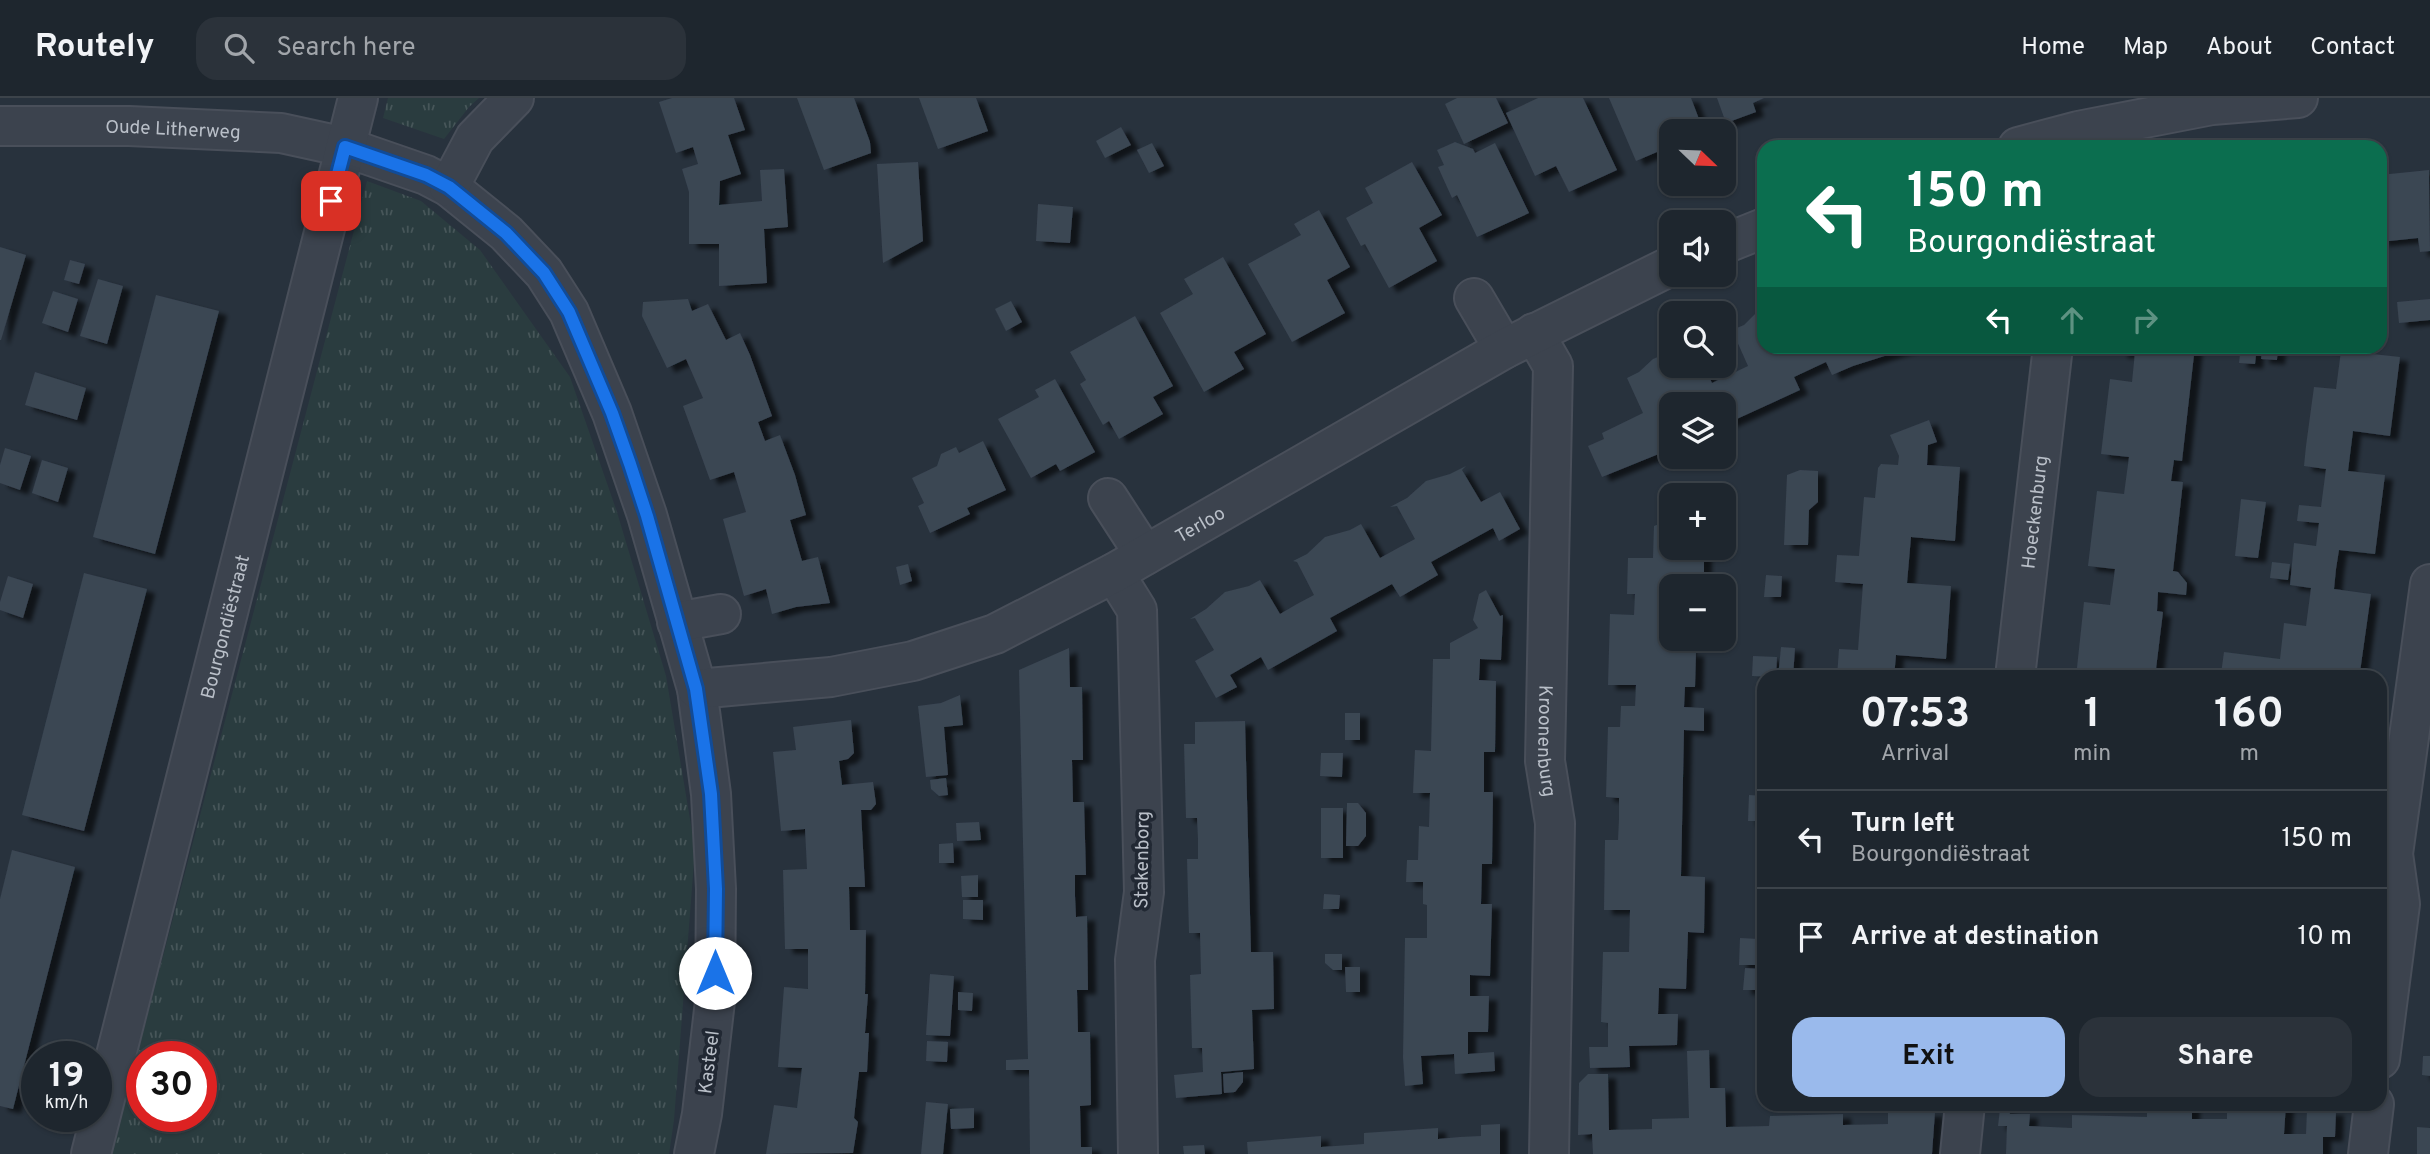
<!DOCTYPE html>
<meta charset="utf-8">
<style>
body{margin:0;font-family:Overpass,sans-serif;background:#2b323a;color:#f1f3f6;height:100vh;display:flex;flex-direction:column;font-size:26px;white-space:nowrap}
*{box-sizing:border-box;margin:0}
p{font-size:23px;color:#a1a5aa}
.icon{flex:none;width:38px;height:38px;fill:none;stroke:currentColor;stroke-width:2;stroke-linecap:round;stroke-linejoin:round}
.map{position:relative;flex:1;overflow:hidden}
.drawer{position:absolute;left:1757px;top:572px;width:630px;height:441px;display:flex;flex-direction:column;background:#1e262e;border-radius:21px;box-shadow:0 2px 5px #0004,0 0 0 2px #3c434a}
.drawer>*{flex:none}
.guide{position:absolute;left:1757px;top:42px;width:630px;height:214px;border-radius:21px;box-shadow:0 2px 5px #0004,0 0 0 2px #3c434a;background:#0b6e4f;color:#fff;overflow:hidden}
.needle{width:46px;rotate:113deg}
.tools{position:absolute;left:1659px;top:21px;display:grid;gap:14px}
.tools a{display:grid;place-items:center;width:77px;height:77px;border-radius:14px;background:#1e262e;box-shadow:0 2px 5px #0004,0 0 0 2px #3c434a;font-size:35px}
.speed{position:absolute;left:21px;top:943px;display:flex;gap:14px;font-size:35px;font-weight:700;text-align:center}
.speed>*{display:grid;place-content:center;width:91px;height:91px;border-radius:50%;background:#1e262e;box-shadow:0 2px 5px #0004,0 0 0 2px #3c434a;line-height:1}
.speed small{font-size:18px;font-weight:400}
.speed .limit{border:10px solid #d22;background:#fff;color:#111}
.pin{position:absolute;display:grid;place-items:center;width:60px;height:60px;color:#fff;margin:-30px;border-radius:14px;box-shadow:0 4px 10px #0006}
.me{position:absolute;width:77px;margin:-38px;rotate:0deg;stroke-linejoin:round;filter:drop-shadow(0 0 5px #0008)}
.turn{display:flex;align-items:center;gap:24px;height:147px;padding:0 35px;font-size:32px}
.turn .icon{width:91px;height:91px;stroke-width:2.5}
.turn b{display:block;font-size:49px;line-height:60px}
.lanes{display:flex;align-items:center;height:66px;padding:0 35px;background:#0003;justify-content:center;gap:35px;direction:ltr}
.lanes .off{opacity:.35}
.eta{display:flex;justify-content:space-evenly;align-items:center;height:119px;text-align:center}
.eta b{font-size:42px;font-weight:700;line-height:49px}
.primary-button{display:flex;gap:14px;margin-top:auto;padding:14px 35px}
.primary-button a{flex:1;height:80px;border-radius:21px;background:#9abaec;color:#111;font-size:28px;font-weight:700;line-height:80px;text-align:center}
.primary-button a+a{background:#2b323a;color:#f1f3f6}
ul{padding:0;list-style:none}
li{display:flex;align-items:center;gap:21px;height:98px;padding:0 35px;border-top:2px solid #3c434a}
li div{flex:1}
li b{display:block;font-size:26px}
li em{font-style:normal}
header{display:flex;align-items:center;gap:42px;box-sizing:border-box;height:98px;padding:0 35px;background:#1e262e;border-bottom:2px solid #3c434a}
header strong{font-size:33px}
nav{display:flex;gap:38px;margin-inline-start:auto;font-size:24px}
.search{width:490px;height:63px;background:#2b323a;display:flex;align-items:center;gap:18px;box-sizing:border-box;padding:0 24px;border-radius:21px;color:#a1a5aa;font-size:26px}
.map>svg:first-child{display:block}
</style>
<header>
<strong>Routely</strong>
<div class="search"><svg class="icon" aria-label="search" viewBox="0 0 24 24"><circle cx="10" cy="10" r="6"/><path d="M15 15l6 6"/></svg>Search here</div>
<nav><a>Home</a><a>Map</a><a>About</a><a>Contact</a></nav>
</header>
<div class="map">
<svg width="2430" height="1056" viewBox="0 0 2430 1056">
<defs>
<pattern id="grass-tufts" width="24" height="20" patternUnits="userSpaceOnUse" patternTransform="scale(1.75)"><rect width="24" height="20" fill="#2a3c3f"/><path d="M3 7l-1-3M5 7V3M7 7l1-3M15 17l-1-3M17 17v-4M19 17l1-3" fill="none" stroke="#475659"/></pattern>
<filter id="shadow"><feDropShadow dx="8" dy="4.5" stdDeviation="2" flood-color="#0009"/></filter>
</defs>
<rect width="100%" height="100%" fill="#28323d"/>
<g fill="url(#grass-tufts)" fill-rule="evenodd">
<polygon points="388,0 479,0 469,9 444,41 383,20"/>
<path d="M367 83 421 103 480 152 570 279 617 414 666 578 695 751 674 1022 669 1056H111ZM142 959H201V1018H142Z"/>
</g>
<g fill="#3b4653" filter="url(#shadow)">
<polygon points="672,0 734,0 745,32 728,37 741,76 720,83 719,107 762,103 760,72 784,71 788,129 764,131 767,185 719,188 719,146 689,146 689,94 682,71 698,66 693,49 676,55 659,4"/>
<polygon points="797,0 854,0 870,44 871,55 824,72"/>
<polygon points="919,0 976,0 988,33 938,51"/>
<polygon points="1457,0 1496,0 1508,25 1464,46 1445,6"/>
<polygon points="1538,0 1583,0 1617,72 1569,94 1556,68 1535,78 1506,15"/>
<polygon points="1609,0 1691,0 1699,21 1676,31 1677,33 1671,33 1671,48 1636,63"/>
<polygon points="1717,0 1764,0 1753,5 1756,14 1726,25"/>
<polygon points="1121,29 1131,47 1105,60 1096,43"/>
<polygon points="1455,44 1473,51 1475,55 1495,45 1529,115 1477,139 1457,97 1452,100 1438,69 1444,67 1437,52"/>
<polygon points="1152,45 1164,68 1149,75 1137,52"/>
<polygon points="918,64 923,143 883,165 877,66"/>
<polygon points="1412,64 1442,117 1419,130 1437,163 1389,190 1365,146 1361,148 1346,120 1373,105 1365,90"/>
<polygon points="2429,72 2430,153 2420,154 2418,140 2380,144 2380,77"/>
<polygon points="1038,106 1073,109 1070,145 1036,143"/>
<polygon points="1319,112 1350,169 1327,182 1345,215 1292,244 1248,166 1301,137 1294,126"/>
<polygon points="0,149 26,157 1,242 0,242"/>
<polygon points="1223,159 1266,236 1234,254 1244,271 1204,294 1160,215 1193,196 1184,181"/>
<polygon points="70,162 85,166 79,186 64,182"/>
<polygon points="98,181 123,188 107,246 80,238"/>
<polygon points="53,193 78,201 68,234 42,225"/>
<polygon points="156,197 219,213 155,456 93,439"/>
<polygon points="688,201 692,213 708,206 726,242 740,235 750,257 772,318 758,324 765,343 780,337 795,377 806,417 790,422 802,463 818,459 830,505 796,509 772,516 766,491 744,498 723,421 746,414 734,374 710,382 683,308 703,300 686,261 667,270 642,218 643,204"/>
<polygon points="2430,201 2430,222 2399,225 2397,204"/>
<polygon points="1011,203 1022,224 1006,233 995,211"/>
<polygon points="1764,211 1764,248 1913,249 1853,268 1832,277 1826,264 1794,279 1800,292 1728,325 1724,316 1724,306 1671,306 1671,351 1602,379 1588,348 1604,341 1602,335 1643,315 1627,280 1639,274 1653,261 1665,256 1671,256 1671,268 1704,268 1712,285 1748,268 1732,232 1744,227 1757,214"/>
<polygon points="1135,218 1173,288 1153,299 1163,316 1119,341 1109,323 1103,327 1080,286 1086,282 1070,254"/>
<polygon points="2120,248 2168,248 2168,250 2195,248 2182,363 2174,362 2171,383 2183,384 2173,473 2178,474 2187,485 2186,497 2158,494 2157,513 2163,514 2155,579 2076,579 2084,504 2110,507 2115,471 2088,468 2097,393 2124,396 2129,359 2101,356 2110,281 2132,284 2135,254 2120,256"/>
<polygon points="2241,248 2257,248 2255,266 2239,265"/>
<polygon points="2263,248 2278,248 2277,262 2261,261"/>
<polygon points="2318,248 2364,248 2363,255 2400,259 2390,338 2353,333 2348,373 2385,377 2375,456 2339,452 2336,471 2334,491 2371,496 2360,574 2324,570 2323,579 2247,579 2221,576 2224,554 2280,561 2284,525 2306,528 2311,490 2290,487 2294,445 2316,448 2319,425 2297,423 2299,407 2321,409 2326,371 2304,368 2306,348 2314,289 2336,291 2341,253"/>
<polygon points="35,274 86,290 77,322 25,307"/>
<polygon points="1055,281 1095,354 1060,373 1056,366 1031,380 998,321 1039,299 1035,292"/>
<polygon points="1929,322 1937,344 1928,347 1927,367 1960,369 1955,443 1911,439 1907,485 1951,488 1946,561 1896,557 1894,579 1837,579 1839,551 1858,552 1863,486 1835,484 1837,457 1859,458 1864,399 1875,400 1878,370 1881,366 1898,367 1899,358 1890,337"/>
<polygon points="983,343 1006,392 967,410 970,416 930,435 918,408 924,405 912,380 937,368 941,356 956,349 959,355"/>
<polygon points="5,350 31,358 20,392 0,385 0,367"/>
<polygon points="42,362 68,370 58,404 32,395"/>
<polygon points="1466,368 1462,372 1481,404 1500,394 1520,431 1499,443 1493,430 1431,464 1438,477 1400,499 1392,486 1330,520 1337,533 1268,572 1261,559 1230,577 1237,589 1216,600 1195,563 1214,552 1195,520 1190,521 1206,511 1225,494 1249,488 1260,482 1280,516 1297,506 1314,497 1297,464 1293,463 1307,456 1325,439 1350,432 1361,426 1380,460 1398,450 1415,441 1397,408 1390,409 1407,400 1426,383 1450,376"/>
<polygon points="1800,372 1818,373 1818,404 1809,412 1808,447 1784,447 1787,377"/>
<polygon points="2241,401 2266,404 2258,460 2235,458"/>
<polygon points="1671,421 1671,450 1704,450 1704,488 1671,488 1671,541 1689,541 1688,554 1696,554 1695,589 1685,589 1684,609 1704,610 1704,633 1684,632 1681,778 1705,779 1704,835 1688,834 1686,891 1659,890 1658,916 1678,916 1677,947 1629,948 1630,969 1590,970 1589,949 1608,949 1608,925 1601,924 1603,854 1629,854 1630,812 1604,812 1605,742 1618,742 1619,721 1619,700 1606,699 1608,629 1620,629 1621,608 1635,608 1636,587 1608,587 1610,516 1634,517 1635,496 1627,496 1628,460 1653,460 1654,428"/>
<polygon points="2272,464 2290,466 2288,482 2270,480"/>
<polygon points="908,466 912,483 900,487 896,469"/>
<polygon points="84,475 147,491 84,733 22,717"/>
<polygon points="1766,477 1782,478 1781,499 1764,499"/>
<polygon points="8,478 33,486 23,520 0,512 0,504"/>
<polygon points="1486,492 1500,518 1503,517 1501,562 1480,561 1479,582 1496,583 1495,654 1484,654 1484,694 1493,694 1492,766 1482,766 1481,806 1492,806 1490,878 1470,877 1470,898 1489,898 1488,934 1468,934 1468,956 1494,954 1495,973 1455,976 1454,956 1421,958 1423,986 1405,988 1403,959 1405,840 1427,840 1427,807 1423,806 1423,784 1406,784 1407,762 1418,762 1419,728 1429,729 1430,695 1413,695 1415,652 1431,653 1433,561 1450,561 1450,545 1478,530 1473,522 1479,496"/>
<polygon points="1781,549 1795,550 1793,579 1778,579"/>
<polygon points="1069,550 1070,589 1082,589 1083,662 1072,662 1073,704 1084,704 1086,777 1075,777 1075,798 1076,819 1087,818 1088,892 1077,892 1078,934 1090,934 1091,1007 1080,1008 1081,1049 1092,1049 1092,1056 1030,1056 1029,972 1006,972 1006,962 1028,961 1019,572"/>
<polygon points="1753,558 1777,559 1776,579 1752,578"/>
<polygon points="960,597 963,627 944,629 948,677 926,679 918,608 941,605"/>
<rect x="1345" y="615" width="15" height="27"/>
<polygon points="851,622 854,655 848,661 839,663 842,687 873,684 876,706 871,712 861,712 865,789 849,789 850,832 866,832 865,896 868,896 865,935 869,935 867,974 859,974 854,1020 858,1024 853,1055 766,1056 774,1007 797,1010 802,970 778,969 784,889 808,891 808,851 785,851 783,772 807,771 805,731 781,733 773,654 796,652 793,629"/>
<polygon points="1245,623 1251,854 1273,854 1274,911 1252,912 1254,971 1221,974 1222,996 1176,1000 1174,977 1203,974 1202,950 1192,950 1190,877 1201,876 1200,835 1189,835 1187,761 1198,761 1198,741 1197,720 1186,720 1184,646 1195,646 1195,624"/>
<polygon points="1321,655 1343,655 1342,679 1320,678"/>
<polygon points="946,680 948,697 939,698 931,691 930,682"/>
<polygon points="1749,697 1764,698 1764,723 1748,723"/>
<polygon points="1347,705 1358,705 1366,715 1366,738 1358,748 1346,748"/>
<rect x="1321" y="710" width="22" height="50"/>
<polygon points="979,724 981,742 957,743 956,725"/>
<polygon points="953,745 954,765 939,765 939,746"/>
<polygon points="12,752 75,769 13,1011 0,1008 0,801"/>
<polygon points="978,777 978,799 962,799 961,778"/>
<polygon points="1324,796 1340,797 1339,811 1323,811"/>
<polygon points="963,802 983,802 983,822 963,821"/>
<polygon points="1740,840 1759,841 1758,867 1739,867"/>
<polygon points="1325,856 1342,856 1342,872 1333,872 1325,865"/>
<polygon points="1345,869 1360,869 1360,894 1346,894"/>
<polygon points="1745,870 1761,871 1760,892 1743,892"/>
<polygon points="930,876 954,878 950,938 926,937"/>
<polygon points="958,894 973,895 972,913 958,912"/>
<polygon points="927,943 948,944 947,964 926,963"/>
<polygon points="1709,952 1710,990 1725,990 1726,1029 1769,1028 1770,1018 1843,1016 1843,1027 1888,1026 1888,1015 1935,1014 1932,1056 1593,1056 1592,1036 1578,1037 1579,985 1588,976 1608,976 1609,1032 1652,1031 1652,1021 1689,1020 1687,953"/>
<polygon points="2423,958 2430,958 2430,978 2422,977"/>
<polygon points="1243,974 1243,984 1235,994 1224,995 1223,976"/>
<polygon points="926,1004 948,1006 943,1056 921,1056"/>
<polygon points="2147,1006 2192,1006 2192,1021 2227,1021 2227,1006 2286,1006 2284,1036 2306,1036 2307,1012 2336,1013 2335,1039 2323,1039 2323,1056 2006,1056 2007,1028 1998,1028 2000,1011 2009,1013 2010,1016 2030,1016 2029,1028 2072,1030 2072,1017 2147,1019"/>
<polygon points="974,1010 974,1030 951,1031 950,1011"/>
<polygon points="1500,1026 1500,1056 1248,1056 1247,1044 1321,1038 1321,1049 1364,1046 1364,1035 1438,1030 1438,1041 1460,1039 1481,1038 1481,1027"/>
<polygon points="2417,1029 2430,1030 2430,1056 2417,1056"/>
<polygon points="1204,1047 1205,1056 1184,1056 1183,1048"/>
</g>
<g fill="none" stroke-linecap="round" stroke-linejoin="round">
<defs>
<g id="minor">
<path id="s1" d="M0 28H129L281 35 345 49 426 77 449 89 506 135 544 175 569 214 612 315 647 417 697 591 711 696 716 791 715 903 702 1016 694 1056"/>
<polyline points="2018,49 2078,33 2212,7 2298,0"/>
<polyline points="449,89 475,40 514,0"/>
<polyline points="1724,146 1764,130"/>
<polyline points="1474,200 1504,251"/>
<path id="s2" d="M1534 235 1553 268 1545 663 1555 725 1549 1056"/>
<polyline points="1108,400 1145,457"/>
<polyline points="1114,475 1137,512 1144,794 1135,862 1138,1056"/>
<polyline points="677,524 721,516"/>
<path id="s3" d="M2015 579 2053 248"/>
<path id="s4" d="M697 591 831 579 913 563 995 536 1114 475 1504 251 1671 168"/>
<polyline points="2380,961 2400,806 2393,756 2430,486"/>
<path id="s5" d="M91 1056 358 0"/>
<polyline points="1960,1056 1965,1006"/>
<polyline points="2368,1056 2374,1006"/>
</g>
</defs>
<use href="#minor" stroke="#494f5a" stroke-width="42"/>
<use href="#minor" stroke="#3c434e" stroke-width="38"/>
</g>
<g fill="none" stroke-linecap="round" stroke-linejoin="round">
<defs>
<polyline id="route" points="331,103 345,49 426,77 449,89 506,135 544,175 569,214 612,315 630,366 647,418 696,591 711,696 716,791 715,875"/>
</defs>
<use href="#route" stroke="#114b97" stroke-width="18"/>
<use href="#route" stroke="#1a73e8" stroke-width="12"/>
</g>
<g text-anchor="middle" stroke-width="7" stroke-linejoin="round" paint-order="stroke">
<g font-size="19" fill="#b9bfc8" stroke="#212833">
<text dy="7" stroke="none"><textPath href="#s1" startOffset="173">Oude Litherweg</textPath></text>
<text dy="7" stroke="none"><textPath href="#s3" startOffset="166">Hoeckenburg</textPath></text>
<text dy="7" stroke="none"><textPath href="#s4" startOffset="537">Terloo</textPath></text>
<text dy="7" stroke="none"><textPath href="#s5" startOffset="544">Bourgondiëstraat</textPath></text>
<text dy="7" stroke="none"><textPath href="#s2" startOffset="413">Kroonenburg</textPath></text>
<text transform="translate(1141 762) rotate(-89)" y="7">Stakenborg</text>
<text transform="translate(708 964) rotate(-83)" y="7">Kasteel</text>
</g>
</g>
</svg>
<div class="tools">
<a><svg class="needle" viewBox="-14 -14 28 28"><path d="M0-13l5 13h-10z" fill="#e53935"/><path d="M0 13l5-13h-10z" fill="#a1a5aa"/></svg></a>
<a><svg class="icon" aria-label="sound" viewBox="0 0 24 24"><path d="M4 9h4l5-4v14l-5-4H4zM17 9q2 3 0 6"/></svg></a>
<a><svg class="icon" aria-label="search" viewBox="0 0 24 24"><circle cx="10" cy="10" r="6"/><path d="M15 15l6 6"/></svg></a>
<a><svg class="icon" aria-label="layers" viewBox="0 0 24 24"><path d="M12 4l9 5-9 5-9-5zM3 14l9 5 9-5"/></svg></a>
<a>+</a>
<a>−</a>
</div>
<div class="speed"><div>19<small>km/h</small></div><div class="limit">30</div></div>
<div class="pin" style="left:331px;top:103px;background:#d93025"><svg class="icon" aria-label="arrive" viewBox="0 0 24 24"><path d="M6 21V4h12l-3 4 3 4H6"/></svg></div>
<svg class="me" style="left:715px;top:875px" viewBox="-20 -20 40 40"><circle r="19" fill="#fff"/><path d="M0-13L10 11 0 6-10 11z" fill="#1a73e8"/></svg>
<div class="guide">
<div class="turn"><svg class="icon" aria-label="left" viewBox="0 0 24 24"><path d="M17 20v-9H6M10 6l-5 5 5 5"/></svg><div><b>150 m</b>Bourgondiëstraat</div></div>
<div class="lanes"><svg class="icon" aria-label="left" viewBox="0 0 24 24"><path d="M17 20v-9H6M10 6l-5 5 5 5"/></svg><svg class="icon off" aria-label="ahead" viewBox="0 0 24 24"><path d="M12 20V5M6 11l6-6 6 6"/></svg><svg class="icon off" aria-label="right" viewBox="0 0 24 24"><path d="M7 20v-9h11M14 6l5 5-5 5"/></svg></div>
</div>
<section class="drawer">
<div class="eta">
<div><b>07:53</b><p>Arrival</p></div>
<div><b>1</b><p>min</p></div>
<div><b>160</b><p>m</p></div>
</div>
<ul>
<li><svg class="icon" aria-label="left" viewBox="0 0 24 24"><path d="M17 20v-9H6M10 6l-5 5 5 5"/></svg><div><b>Turn left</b><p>Bourgondiëstraat</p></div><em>150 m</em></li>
<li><svg class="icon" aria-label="arrive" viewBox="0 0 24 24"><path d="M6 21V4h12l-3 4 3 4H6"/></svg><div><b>Arrive at destination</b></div><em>10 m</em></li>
</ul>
<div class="primary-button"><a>Exit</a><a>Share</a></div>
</section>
</div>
